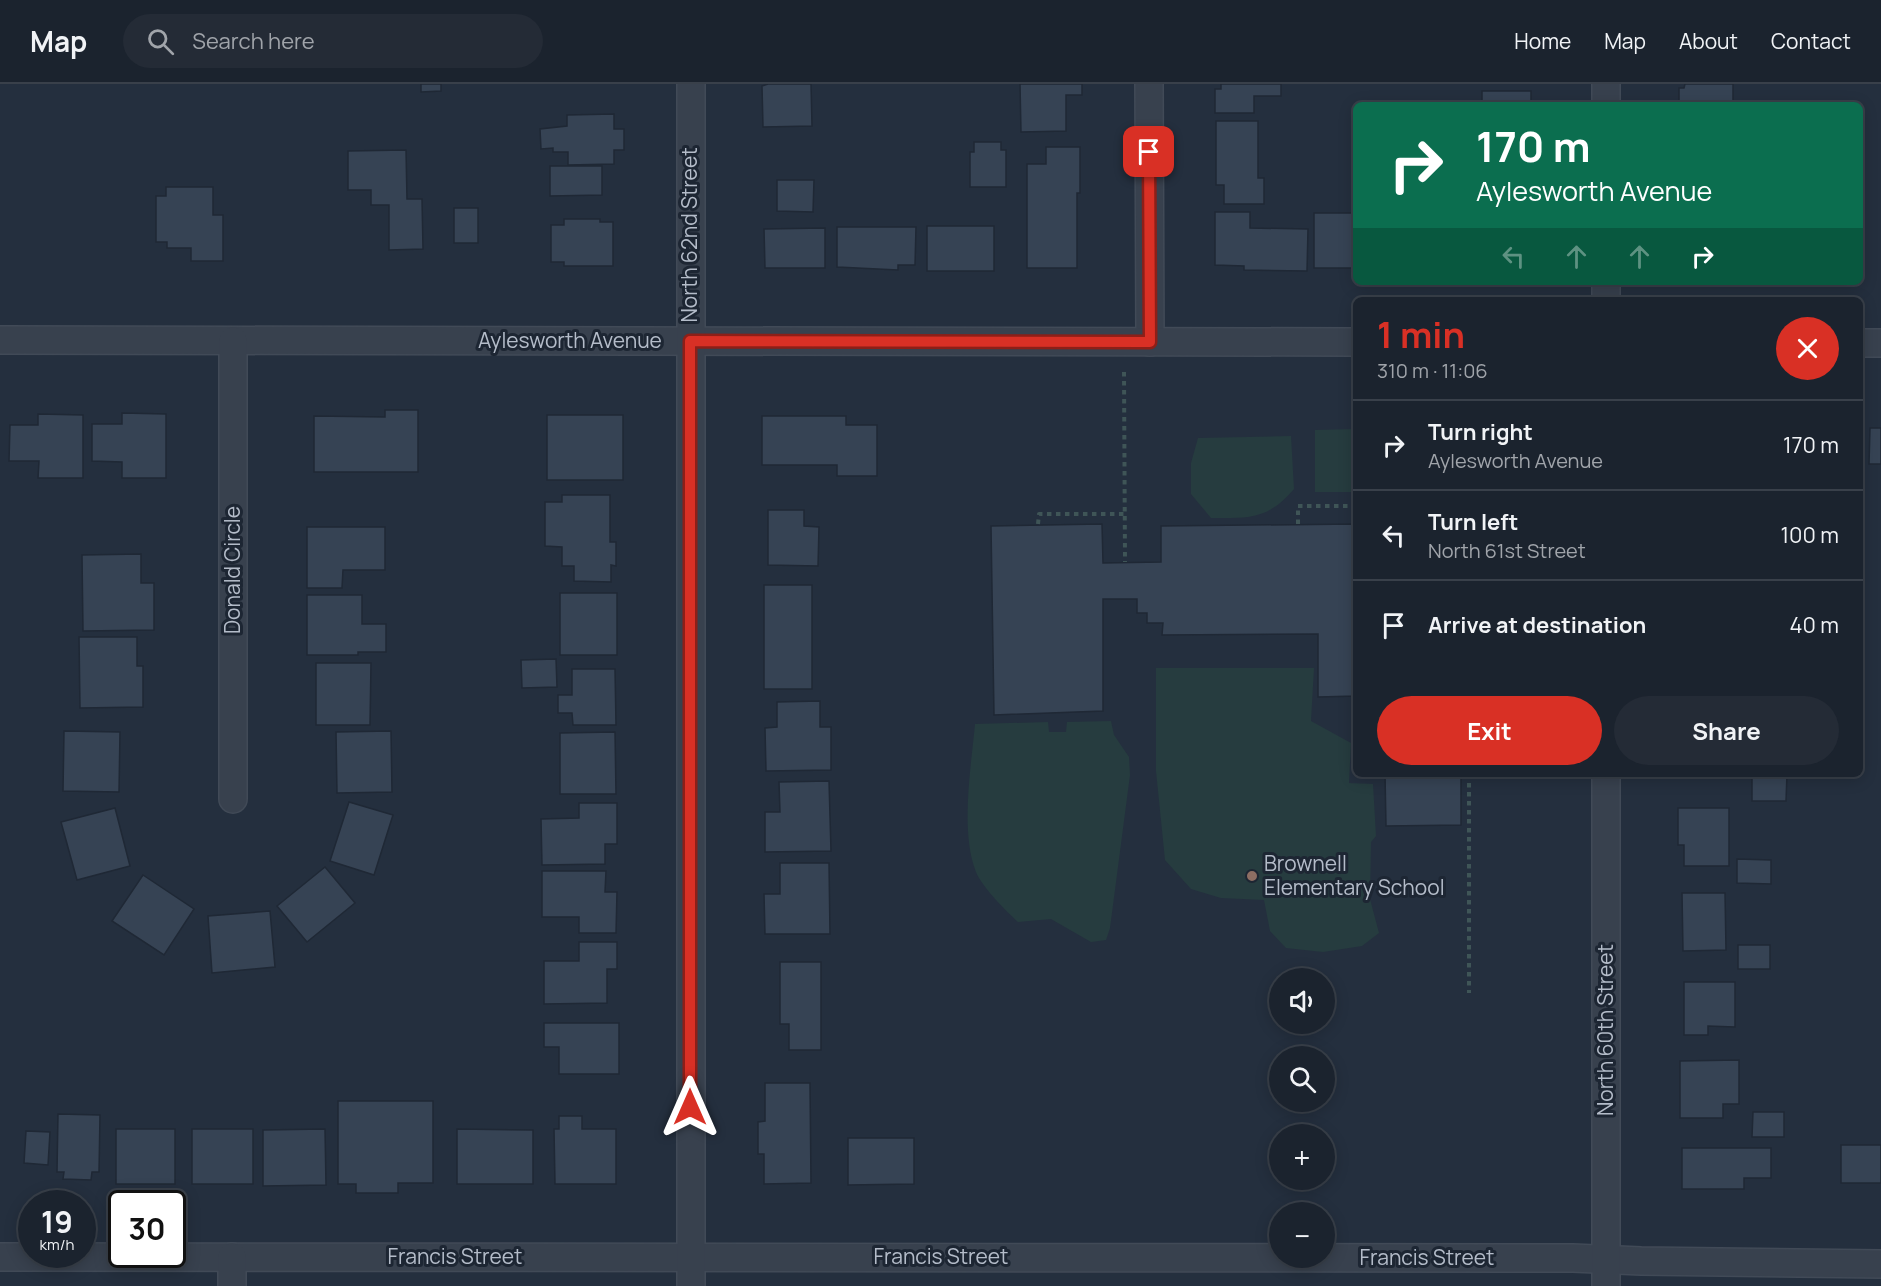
<!DOCTYPE html>
<meta charset="utf-8">
<style>
body{margin:0;font-family:Manrope,sans-serif;background:#242b36;color:#f1f3f6;height:100vh;display:flex;flex-direction:column;font-size:22px;white-space:nowrap}
*{box-sizing:border-box;margin:0}
p{font-size:20px;color:#a0a4aa}
.icon{flex:none;width:33px;height:33px;fill:none;stroke:currentColor;stroke-width:2;stroke-linecap:round;stroke-linejoin:round}
.map{position:relative;flex:1;overflow:hidden}
.drawer{position:absolute;left:1353px;top:213px;width:510px;height:480px;display:flex;flex-direction:column;background:#1b232e;border-radius:9px;box-shadow:0 3px 15px #0003,0 0 0 2px #39404a}
.drawer>*{flex:none}
.hud{position:absolute;left:1353px;top:18px;width:510px;height:183px;border-radius:9px;box-shadow:0 3px 15px #0003,0 0 0 2px #39404a;background:#0b6e4f;color:#fff;overflow:hidden}
.fabs{position:absolute;left:1269px;top:884px;display:grid;gap:12px}
.fabs a{display:grid;place-items:center;width:66px;height:66px;border-radius:50%;background:#1b232e;box-shadow:0 3px 15px #0003,0 0 0 2px #39404a;font-size:30px}
.speed{position:absolute;left:18px;top:1106px;display:flex;gap:12px;font-size:30px;font-weight:700;text-align:center}
.speed>*{display:grid;place-content:center;width:78px;height:78px;border-radius:50%;background:#1b232e;box-shadow:0 3px 15px #0003,0 0 0 2px #39404a;line-height:1}
.speed small{font-size:15px;font-weight:400}
.speed .limit{border:3px solid #111;border-radius:9px;background:#fff;color:#111}
.pin{position:absolute;display:grid;place-items:center;width:51px;height:51px;color:#fff;margin:-26px;border-radius:12px;box-shadow:0 3px 9px #0006}
.me{position:absolute;width:66px;margin:-33px;rotate:0deg;stroke-linejoin:round;filter:drop-shadow(0 0 4px #0008)}
.turn{display:flex;align-items:center;gap:21px;height:126px;padding:0 24px;font-size:27px}
.turn .icon{width:78px;height:78px;stroke-width:2.5}
.turn b{display:block;font-size:42px;line-height:51px}
.lanes{display:flex;align-items:center;height:57px;padding:0 24px;background:#0003;justify-content:center;gap:30px;direction:ltr}
.lanes .off{opacity:.35}
.round{display:grid;place-items:center;flex:none;width:63px;height:63px;border-radius:32px;background:#242b36}
.overview{display:flex;align-items:center;justify-content:space-between;height:102px;padding:0 24px}
h1{font-size:36px;font-weight:700;line-height:45px;color:#d93025}
.primary-button{display:flex;gap:12px;margin-top:auto;padding:12px 24px}
.primary-button a{flex:1;height:69px;border-radius:36px;background:#d93025;color:#fff;font-size:24px;font-weight:700;line-height:69px;text-align:center}
.primary-button a+a{background:#242b36;color:#f1f3f6}
ul{padding:0;list-style:none}
li{display:flex;align-items:center;gap:18px;height:90px;padding:0 24px;border-top:2px solid #39404a}
li div{flex:1}
li b{display:block;font-size:22px}
li em{font-style:normal}
header{display:flex;align-items:center;gap:36px;box-sizing:border-box;height:84px;padding:0 30px;background:#1b232e;border-bottom:2px solid #39404a}
header strong{font-size:28px}
nav{display:flex;gap:33px;margin-inline-start:auto;font-size:21px}
.search{width:420px;height:54px;background:#242b36;display:flex;align-items:center;gap:15px;box-sizing:border-box;padding:0 21px;border-radius:33px;color:#a0a4aa;font-size:22px}
.map>svg:first-child{display:block}
</style>
<header>
<strong>Map</strong>
<div class="search"><svg class="icon" aria-label="search" viewBox="0 0 24 24"><circle cx="10" cy="10" r="6"/><path d="M15 15l6 6"/></svg>Search here</div>
<nav><a>Home</a><a>Map</a><a>About</a><a>Contact</a></nav>
</header>
<div class="map">
<svg width="1881" height="1202" viewBox="0 0 1881 1202">
<rect width="100%" height="100%" fill="#242f3e"/>
<g fill="#263c3f">
<polygon points="1356,345 1356,408 1315,408 1315,346"/>
<path d="M1291 352 1294 405C1268 436 1248 434 1211 434L1191 410V379L1198 354Z"/>
<polygon points="1156,584 1314,584 1311,637 1351,659 1349,699 1373,700 1376,752 1371,758 1370,815 1379,849 1362,862 1323,868 1286,864 1270,847 1264,816 1221,814 1191,805 1165,776 1156,687"/>
<path d="M1111 637 1114 651 1129 673 1130 691 1110 844 1106 856 1091 858 1051 835 1018 838C1006 827 982 803 976 788 960 747 971 684 975 640L1048 638 1049 648H1066L1067 638Z"/>
</g>
<g fill="#364354" stroke="#1f2835" stroke-width="1.5">
<polygon points="421,0 441,0 441,7 421,8"/>
<polygon points="768,0 811,0 812,42 763,43 762,2"/>
<polygon points="1020,0 1082,0 1082,11 1066,11 1066,47 1021,48"/>
<polygon points="1221,0 1281,0 1281,12 1254,12 1254,29 1215,29 1215,5 1221,5"/>
<polygon points="1685,0 1733,0 1733,21 1679,21 1679,4 1684,4"/>
<rect x="1482" y="7" width="49" height="14"/>
<polygon points="614,30 614,45 624,45 624,66 614,66 614,80 568,81 568,68 553,68 553,64 541,65 540,45 567,42 567,31"/>
<polygon points="1216,37 1258,37 1258,94 1264,94 1264,120 1224,120 1224,101 1216,101"/>
<polygon points="974,58 1001,58 1001,66 1006,66 1006,103 970,103 970,68 974,68"/>
<polygon points="1046,63 1080,63 1080,109 1077,109 1077,184 1027,184 1027,80 1046,80"/>
<polygon points="406,66 407,115 422,115 423,165 389,166 389,121 371,121 371,106 348,106 348,67"/>
<polygon points="550,82 602,82 602,111 550,112"/>
<polygon points="777,96 814,96 813,128 777,127"/>
<polygon points="166,103 213,103 213,131 223,131 223,177 191,177 191,164 167,164 167,158 156,158 156,112 166,112"/>
<rect x="454" y="124" width="24" height="35"/>
<polygon points="1215,128 1250,128 1250,144 1308,145 1307,187 1244,186 1244,182 1215,181"/>
<rect x="1314" y="129" width="38" height="55"/>
<polygon points="564,135 600,135 600,138 613,138 613,182 564,182 564,178 551,178 551,141 564,141"/>
<rect x="927" y="142" width="67" height="45"/>
<polygon points="837,143 916,143 915,181 898,181 898,186 837,183"/>
<polygon points="825,144 825,184 765,184 764,145"/>
<polygon points="385,326 418,326 418,388 314,388 314,332 385,333"/>
<polygon points="122,329 166,330 166,394 122,394 122,378 92,377 92,340 122,340"/>
<polygon points="38,330 83,331 83,394 38,394 39,377 9,377 10,341 38,341"/>
<rect x="547" y="331" width="76" height="65"/>
<polygon points="762,332 846,332 846,341 877,341 877,392 837,392 837,381 762,381"/>
<polygon points="1870,344 1881,344 1881,380 1869,380"/>
<polygon points="562,411 610,411 610,458 616,458 616,482 611,481 611,498 574,497 574,482 562,482 562,463 545,462 545,418 562,418"/>
<polygon points="768,426 804,426 804,442 819,443 818,482 768,481"/>
<polygon points="1102,440 1103,479 1161,478 1161,442 1356,440 1356,612 1318,613 1318,550 1162,551 1163,539 1147,539 1147,529 1137,529 1137,515 1103,515 1103,627 994,631 991,442"/>
<polygon points="307,443 385,443 385,486 343,486 342,504 307,504"/>
<polygon points="141,470 141,499 154,499 154,546 83,547 82,471"/>
<rect x="764" y="501" width="48" height="104"/>
<rect x="560" y="509" width="57" height="62"/>
<polygon points="307,511 362,511 362,540 386,540 386,568 358,568 358,571 307,571"/>
<polygon points="79,553 137,553 137,582 143,582 143,623 80,624"/>
<polygon points="556,575 557,603 522,604 521,576"/>
<polygon points="316,579 371,579 370,641 316,641"/>
<polygon points="572,585 615,585 616,641 573,641 572,629 558,629 558,611 572,611"/>
<polygon points="820,617 820,643 831,643 831,686 766,687 765,644 777,643 777,618"/>
<polygon points="64,647 120,648 119,708 63,707"/>
<polygon points="391,647 392,708 337,709 336,648"/>
<polygon points="615,648 616,710 560,710 560,649"/>
<polygon points="1385,690 1461,690 1461,741 1386,742"/>
<polygon points="1752,690 1787,690 1786,717 1752,717"/>
<polygon points="829,697 831,767 765,768 765,728 780,728 779,698"/>
<polygon points="349,718 393,731 374,791 330,777"/>
<polygon points="579,719 617,719 617,760 605,760 605,780 542,781 541,735 579,734"/>
<polygon points="115,724 130,782 77,796 61,738"/>
<polygon points="1678,724 1729,724 1729,782 1684,782 1684,761 1678,761"/>
<polygon points="1737,775 1771,776 1771,800 1737,799"/>
<polygon points="780,779 829,779 830,850 765,850 764,810 780,810"/>
<polygon points="325,783 355,819 307,858 277,822"/>
<polygon points="542,787 606,787 605,808 617,808 616,849 579,849 579,833 542,833"/>
<polygon points="143,791 194,825 164,871 112,837"/>
<polygon points="1682,809 1725,809 1726,866 1683,867"/>
<polygon points="270,827 275,883 212,889 208,832"/>
<polygon points="579,858 617,858 617,885 607,885 607,919 544,920 544,877 579,877"/>
<rect x="1738" y="861" width="32" height="24"/>
<polygon points="780,878 821,878 821,966 789,966 789,940 780,940"/>
<polygon points="1684,898 1735,898 1735,943 1708,942 1708,951 1684,951"/>
<polygon points="544,939 619,939 619,990 559,990 559,963 544,963"/>
<polygon points="1739,976 1739,1020 1723,1020 1723,1034 1680,1034 1680,977"/>
<polygon points="765,999 810,999 811,1099 764,1100 764,1070 758,1070 758,1038 765,1037"/>
<polygon points="338,1017 433,1017 433,1099 398,1099 398,1109 356,1109 356,1100 338,1100"/>
<polygon points="1753,1028 1784,1028 1784,1053 1752,1053"/>
<polygon points="58,1030 100,1031 99,1088 92,1088 91,1096 63,1095 64,1088 57,1088"/>
<polygon points="559,1032 582,1032 582,1045 616,1045 616,1100 555,1100 554,1045 559,1045"/>
<rect x="116" y="1045" width="59" height="55"/>
<rect x="192" y="1045" width="61" height="55"/>
<polygon points="325,1045 326,1101 263,1102 263,1046"/>
<polygon points="457,1045 533,1046 533,1100 457,1100"/>
<polygon points="26,1047 50,1048 48,1081 24,1079"/>
<polygon points="848,1054 914,1054 914,1100 848,1101"/>
<rect x="1841" y="1061" width="40" height="38"/>
<polygon points="1682,1064 1771,1064 1771,1094 1744,1094 1744,1105 1682,1105"/>
</g>
<g fill="none" stroke-linecap="round" stroke-linejoin="round">
<defs>
<g id="minor">
<polyline points="1149,0 1150,258"/>
<polyline points="1606,21 1606,0"/>
<polyline points="1606,216 1606,198"/>
<polyline points="0,256 1356,258"/>
<polyline points="233,257 233,715"/>
<polyline points="1860,259 1881,259"/>
<polyline points="0,1173 1573,1174 1641,1177 1881,1180"/>
<polyline points="232,1173 232,1202"/>
<polyline points="691,1202 691,0"/>
<polyline points="1606,1202 1606,690"/>
</g>
</defs>
<use href="#minor" stroke="#414a57" stroke-width="30"/>
<g stroke="#3f5557" stroke-width="4" stroke-dasharray="4.5 4.5" stroke-linecap="butt">
<polyline points="1124,288 1125,478"/>
<polyline points="1038,440 1039,430 1124,430"/>
<polyline points="1298,440 1298,422 1356,422"/>
<polyline points="1469,690 1469,909"/>
</g>
<use href="#minor" stroke="#38414e" stroke-width="27"/>
</g>
<g fill="none" stroke-linecap="round" stroke-linejoin="round">
<defs>
<polyline id="route" points="690,1023 690,257 1150,258 1149,68"/>
</defs>
<use href="#route" stroke="#8d1f18" stroke-width="15"/>
<use href="#route" stroke="#d93025" stroke-width="10"/>
</g>
<circle fill="#8d6e63" stroke="#1d2633" stroke-width="2" cx="1252" cy="792" r="6"/>
<g text-anchor="middle" stroke-width="6" stroke-linejoin="round" paint-order="stroke">
<g font-size="21" fill="#b4bcc9" stroke="#1d2633">
<text transform="translate(690 151) rotate(-90)" y="7">North 62nd Street</text>
<text x="570" y="264">Aylesworth Avenue</text>
<text transform="translate(233 486) rotate(-90)" y="7">Donald Circle</text>
<text transform="translate(1606 946) rotate(-90)" y="7">North 60th Street</text>
<text x="455" y="1180">Francis Street</text>
<text x="941" y="1180">Francis Street</text>
<text x="1427" y="1181">Francis Street</text>
</g>
<g font-size="21" fill="#b4bcc9" stroke="#1d2633" text-anchor="start">
<text x="1264" y="787">Brownell<tspan x="1264" dy="24">Elementary School</tspan></text>
</g>
</g>
</svg>
<div class="fabs">
<a><svg class="icon" aria-label="sound" viewBox="0 0 24 24"><path d="M4 9h4l5-4v14l-5-4H4zM17 9q2 3 0 6"/></svg></a>
<a><svg class="icon" aria-label="search" viewBox="0 0 24 24"><circle cx="10" cy="10" r="6"/><path d="M15 15l6 6"/></svg></a>
<a>+</a>
<a>−</a>
</div>
<div class="speed"><div>19<small>km/h</small></div><div class="limit">30</div></div>
<div class="pin" style="left:1149px;top:68px;background:#d93025"><svg class="icon" aria-label="arrive" viewBox="0 0 24 24"><path d="M6 21V4h12l-3 4 3 4H6"/></svg></div>
<svg class="me" style="left:690px;top:1023px" viewBox="-20 -20 40 40"><path d="M0-17L14 15 0 8-14 15z" fill="#d93025" stroke="#fff" stroke-width="4"/></svg>
<div class="hud">
<div class="turn"><svg class="icon" aria-label="right" viewBox="0 0 24 24"><path d="M7 20v-9h11M14 6l5 5-5 5"/></svg><div><b>170 m</b>Aylesworth Avenue</div></div>
<div class="lanes"><svg class="icon off" aria-label="left" viewBox="0 0 24 24"><path d="M17 20v-9H6M10 6l-5 5 5 5"/></svg><svg class="icon off" aria-label="ahead" viewBox="0 0 24 24"><path d="M12 20V5M6 11l6-6 6 6"/></svg><svg class="icon off" aria-label="ahead" viewBox="0 0 24 24"><path d="M12 20V5M6 11l6-6 6 6"/></svg><svg class="icon" aria-label="right" viewBox="0 0 24 24"><path d="M7 20v-9h11M14 6l5 5-5 5"/></svg></div>
</div>
<section class="drawer">
<div class="overview"><div><h1>1 min</h1><p>310 m · 11:06</p></div><a class="round" style="background:#d93025;color:#fff"><svg class="icon" aria-label="close" viewBox="0 0 24 24"><path d="M6 6l12 12M18 6L6 18"/></svg></a></div>
<ul>
<li><svg class="icon" aria-label="right" viewBox="0 0 24 24"><path d="M7 20v-9h11M14 6l5 5-5 5"/></svg><div><b>Turn right</b><p>Aylesworth Avenue</p></div><em>170 m</em></li>
<li><svg class="icon" aria-label="left" viewBox="0 0 24 24"><path d="M17 20v-9H6M10 6l-5 5 5 5"/></svg><div><b>Turn left</b><p>North 61st Street</p></div><em>100 m</em></li>
<li><svg class="icon" aria-label="arrive" viewBox="0 0 24 24"><path d="M6 21V4h12l-3 4 3 4H6"/></svg><div><b>Arrive at destination</b></div><em>40 m</em></li>
</ul>
<div class="primary-button"><a>Exit</a><a>Share</a></div>
</section>
</div>
